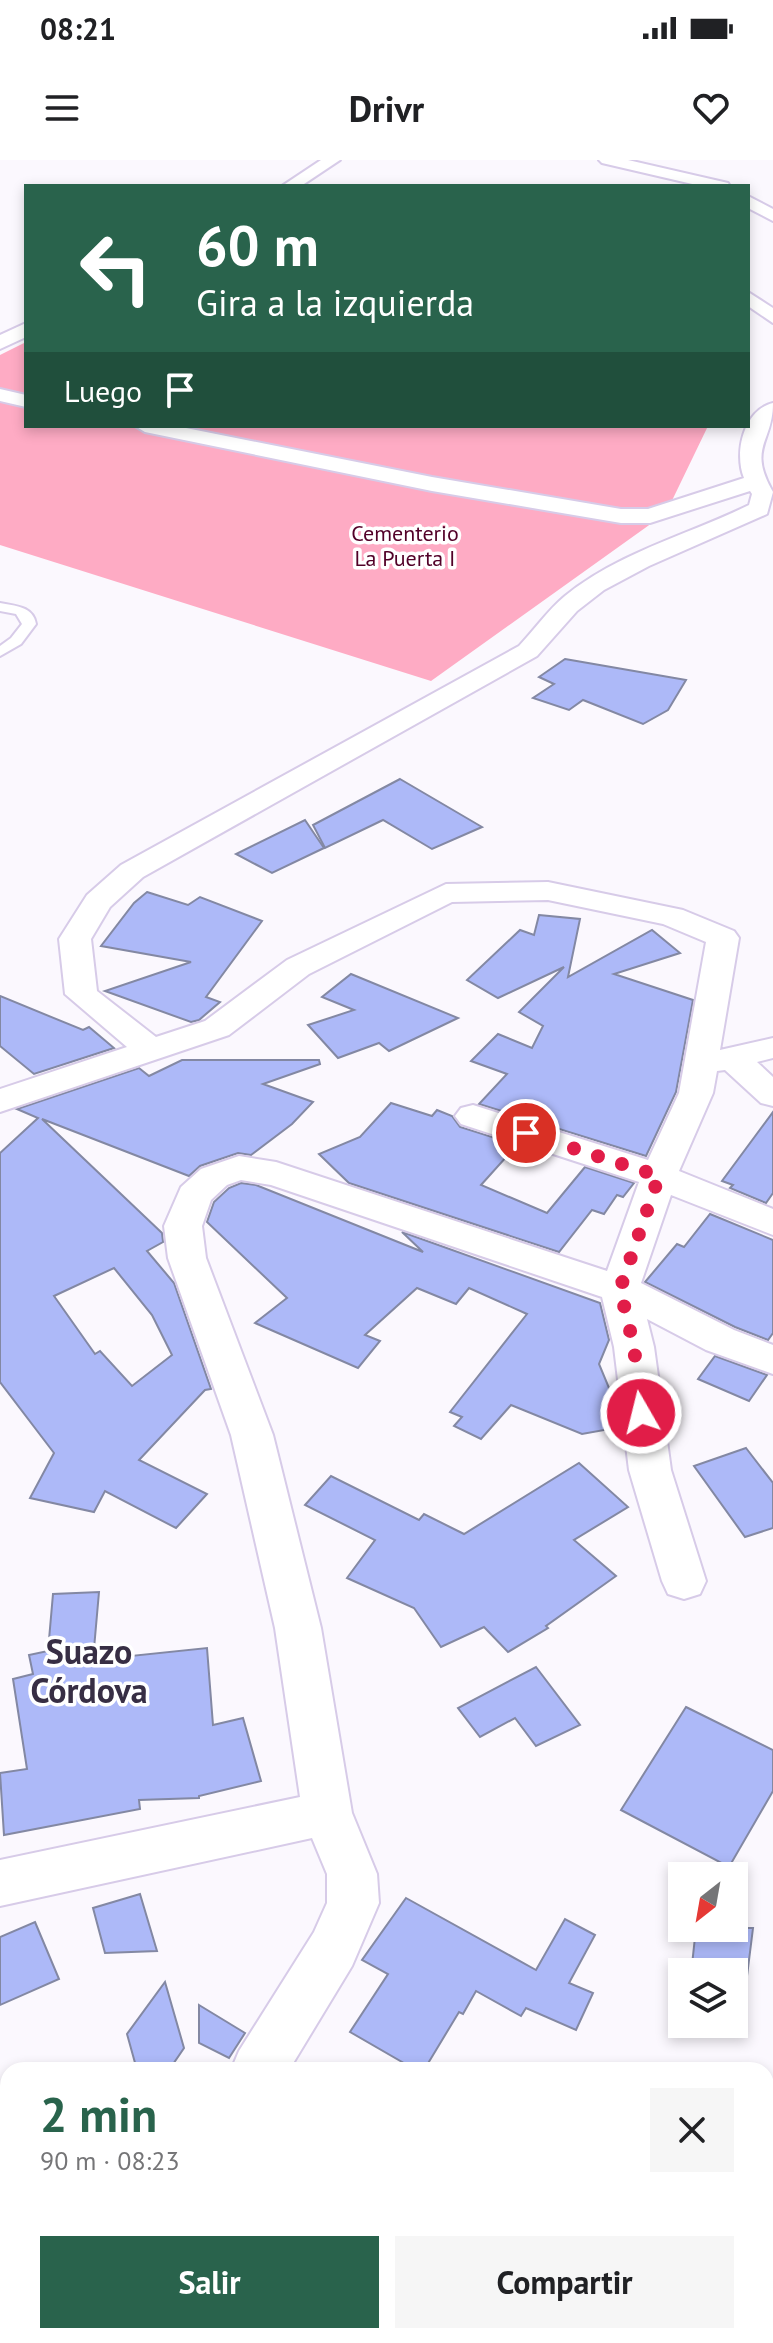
<!DOCTYPE html>
<html lang="es">
<meta charset="utf-8">
<style>
body{margin:0;font-family:"PT Sans",sans-serif;background:#f6f6f6;color:#202124;height:100vh;display:flex;flex-direction:column;font-size:30px;white-space:nowrap}
*{box-sizing:border-box;margin:0}
p{font-size:26px;color:#757577}
.icon{flex:none;width:44px;height:44px;fill:none;stroke:currentColor;stroke-width:2;stroke-linecap:round;stroke-linejoin:round}
.map{position:relative;flex:1;overflow:hidden}
.panel{position:absolute;left:0px;top:1902px;width:774px;height:282px;display:flex;flex-direction:column;background:#fff;border-radius:24px 24px 0 0;box-shadow:0 4px 12px #0003}
.panel>*{flex:none}
.banner{position:absolute;left:24px;top:24px;width:726px;height:244px;border-radius:0px;box-shadow:0 4px 12px #0003;background:#29634c;color:#fff;overflow:hidden}
.needle{width:52px;rotate:211deg}
.controls{position:absolute;left:668px;top:1702px;display:grid;gap:16px}
.controls a{display:grid;place-items:center;width:80px;height:80px;border-radius:0px;background:#fff;box-shadow:0 4px 12px #0003;font-size:40px}
.pin{position:absolute;display:grid;place-items:center;width:68px;height:68px;color:#fff;margin:-34px;border:4px solid #fff;border-radius:50%;box-shadow:0 2px 8px #0007}
.me{position:absolute;width:88px;margin:-44px;rotate:352deg;stroke-linejoin:round;filter:drop-shadow(0 0 6px #0008)}
.turn{display:flex;align-items:center;gap:28px;height:168px;padding:0 40px;font-size:36px}
.turn .icon{width:104px;height:104px;stroke-width:2.5}
.turn b{display:block;font-size:56px;line-height:68px}
.then{display:flex;align-items:center;height:76px;padding:0 40px;background:#0003;gap:16px;font-size:30px}
.round{display:grid;place-items:center;flex:none;width:84px;height:84px;border-radius:0px;background:#f6f6f6}
.head{display:flex;align-items:center;justify-content:space-between;height:136px;padding:0 40px}
h1{font-size:48px;font-weight:700;line-height:60px;color:#29634c}
.cta{display:flex;gap:16px;margin-top:auto;padding:16px 40px}
.cta a{flex:1;height:92px;border-radius:0px;background:#29634c;color:#fff;font-size:32px;font-weight:700;line-height:92px;text-align:center}
.cta a+a{background:#f6f6f6;color:#202124}
.status{display:flex;justify-content:space-between;align-items:center;height:56px;padding:0 40px;background:#fff;direction:ltr}
.status svg{height:22px;fill:currentColor}
header{display:flex;justify-content:space-between;align-items:center;height:104px;padding:0 40px;background:#fff;font-size:36px;font-weight:700}
.map>svg:first-child{display:block}
</style>
<div class="status"><b>08:21</b><svg viewBox="0 0 49 12"><path d="M0 12V9h3v3zM5 12V6h3v6zM10 12V3h3v9zM15 12V0h3v12zM26 1h20v11H26zM47 4h2v5h-2z"/></svg></div>
<header><svg class="icon" aria-label="menu" viewBox="0 0 24 24"><path d="M4 6h16M4 12h16M4 18h16"/></svg>Drivr<svg class="icon" aria-label="heart" viewBox="0 0 24 24"><path d="M12 20l-8-8c-3-5 5-10 8-4 3-6 11-1 8 4z"/></svg></header>
<div class="map">
<svg width="773" height="2183" viewBox="0 0 773 2183">
<rect width="100%" height="100%" fill="#fbf8fe"/>
<polygon fill="#feabc4" points="26,182 26,266 708,266 666,353 431,521 0,385 0,195"/>
<g fill="#adb9f8" stroke="#8388a3" stroke-width="2" fill-rule="evenodd">
<polygon points="565,499 686,520 668,550 643,564 583,540 569,550 533,538 554,524 539,517"/>
<polygon points="400,619 482,667 432,689 383,660 325,688 313,665"/>
<polygon points="305,660 324,688 272,713 236,694"/>
<polygon points="147,732 188,745 200,737 262,761 206,837 220,842 199,860 191,862 105,831 191,802 101,786 134,743"/>
<polygon points="539,755 580,759 568,817 652,770 680,793 614,814 693,840 676,932 646,996 479,944 507,914 471,901 498,874 532,888 543,866 519,852 564,807 498,838 467,820 520,770 534,775"/>
<polygon points="351,814 458,858 389,891 379,883 338,898 308,865 354,850 322,837"/>
<polygon points="0,836 83,870 89,867 114,888 34,914 0,886"/>
<path d="M182 900H319L320 904 263 924 313 942 292 964 251 995 238 993 200 1006 189 1016 42 959 162 1073 163 1082 147 1091 174 1123 211 1229 205 1230 139 1300 207 1334 176 1368 105 1331 94 1352 30 1338 54 1293 0 1222V993L38 958 17 949 139 908 149 916ZM114 1108 152 1155 172 1195 132 1226 100 1191 95 1194 54 1136Z"/>
<polygon points="391,943 432,956 437,950 452,956 460,967 517,985 481,1025 547,1053 585,1007 634,1023 623,1037 617,1035 604,1054 592,1050 559,1092 349,1023 319,994 360,977"/>
<polygon points="773,952 773,1033 766,1043 730,1028 733,1025 722,1021"/>
<polygon points="241,1023 256,1025 423,1092 402,1072 600,1143 609,1180 599,1204 619,1252 621,1267 582,1274 511,1245 481,1279 454,1266 462,1257 450,1252 527,1154 469,1128 456,1144 417,1128 365,1175 380,1181 358,1208 255,1163 287,1138 207,1062 214,1042 229,1028"/>
<polygon points="710,1054 773,1080 773,1173 768,1180 735,1167 645,1122 677,1084 684,1087"/>
<polygon points="715,1196 767,1215 749,1241 698,1219"/>
<polygon points="746,1288 773,1323 773,1368 745,1377 694,1306"/>
<polygon points="579,1303 628,1347 574,1380 616,1416 546,1466 548,1468 508,1492 484,1467 441,1487 414,1448 347,1418 375,1380 305,1345 331,1316 419,1360 424,1354 464,1374"/>
<polygon points="99,1432 93,1500 207,1488 213,1565 243,1558 261,1621 199,1636 199,1638 139,1640 140,1649 4,1675 0,1613 27,1609 13,1519 33,1514 29,1495 48,1491 53,1434"/>
<polygon points="536,1507 580,1565 536,1586 515,1558 480,1577 458,1548"/>
<polygon points="686,1547 773,1590 773,1631 729,1707 621,1650"/>
<polygon points="140,1734 157,1791 105,1793 93,1748"/>
<polygon points="406,1738 536,1810 565,1759 595,1775 569,1823 593,1833 576,1870 526,1848 521,1856 476,1831 463,1854 459,1852 424,1910 416,1910 350,1872 388,1814 362,1800"/>
<polygon points="35,1762 59,1819 0,1845 0,1777"/>
<polygon points="696,1768 753,1768 747,1816 692,1805"/>
<polygon points="165,1822 184,1888 169,1910 137,1910 127,1874"/>
<polygon points="199,1845 245,1873 229,1898 199,1883"/>
</g>
<g fill="none" stroke-linecap="round" stroke-linejoin="round">
<defs>
<path id="lane" d="M0 443C15 446 33 446 36 464L21 484 0 496V486L11 478 22 464 16 454 0 451Z"/>
<g id="street">
<polygon points="321,0 340,0 301,26 282,26"/>
<polygon points="599,0 628,0 728,23 730,26 701,26 602,3"/>
<polygon points="748,36 773,49 773,61 748,48"/>
<polygon points="748,132 773,148 773,163 748,146"/>
<polygon points="26,163 26,177 0,189 0,175"/>
<polygon points="0,229 26,235 26,247 0,241"/>
<path d="M773 243C773 283 747 287 773 332L767 354 649 406 604 430 577 451 537 496 143 717 110 747 91 779 97 831 156 877 205 861 287 800 446 724 548 722 683 750 734 771 739 778 720 890 773 878V898L757 902 773 917V946L761 943 725 910 717 911 713 933 679 1011 773 1049V1075L671 1035 641 1123 734 1170 773 1185V1214L706 1190 647 1159 654 1187 671 1310 706 1421 700 1434 684 1439 668 1434 662 1421 629 1310 614 1187 602 1137 271 1025 241 1020 227 1025 211 1040 202 1066 206 1098 273 1275 321 1468 352 1653 377 1714 379 1743 352 1806 289 1910H231L239 1891 314 1772 327 1743V1714L312 1678 0 1746V1700L300 1637 275 1468 231 1275 168 1098 164 1066 181 1027 201 1009 239 996 276 1002 607 1111 639 1022 461 964 455 956 461 948 473 945 648 1000 679 933 706 782 663 764 548 740 452 742 309 814 229 875 0 952V929L127 887 65 834 59 779 87 735 121 705 519 486C535 469 548 450 565 436 619 392 688 375 749 345L752 334 750 331 650 363H621L432 331 145 272 135 266H176L432 317 621 349H648L744 318C734 294 743 250 773 243Z"/>
<polygon points="38,2176 99,2176 96,2183 35,2183"/>
</g>
</defs>
<use href="#lane" stroke="#d7cbe8" stroke-width="4"/>
<use href="#street" stroke="#d7cbe8" stroke-width="4"/>
<use href="#lane" fill="#fff" fill-rule="evenodd"/>
<use href="#street" fill="#fff" fill-rule="evenodd"/>
</g>
<g fill="none" stroke-linecap="round" stroke-linejoin="round">
<polyline stroke="#e11d48" stroke-width="14" stroke-dasharray="0 25.2" points="526,973 659,1016 620,1129 634,1187 641,1253"/>
</g>
<g text-anchor="middle" stroke-width="7" stroke-linejoin="round" paint-order="stroke">
<g font-size="22" fill="#520128" stroke="#fff">
<text x="405" y="381">Cementerio<tspan x="405" dy="25">La Puerta I</tspan></text>
</g>
<g font-size="34" font-weight="bold" fill="#372e44" stroke="#fff">
<text x="89" y="1504">Suazo<tspan x="89" dy="39">Córdova</tspan></text>
</g>
</g>
</svg>
<div class="controls">
<a><svg class="needle" viewBox="-14 -14 28 28"><path d="M0-13l5 13h-10z" fill="#e53935"/><path d="M0 13l5-13h-10z" fill="#757577"/></svg></a>
<a><svg class="icon" aria-label="layers" viewBox="0 0 24 24"><path d="M12 4l9 5-9 5-9-5zM3 14l9 5 9-5"/></svg></a>
</div>
<div class="pin" style="left:526px;top:973px;background:#d93025"><svg class="icon" aria-label="arrive" viewBox="0 0 24 24"><path d="M6 21V4h12l-3 4 3 4H6"/></svg></div>
<svg class="me" style="left:641px;top:1253px" viewBox="-20 -20 40 40"><circle r="17" fill="#e11d48" stroke="#fff" stroke-width="3"/><path d="M0-11L8 9 0 5-8 9z" fill="#fff"/></svg>
<div class="banner">
<div class="turn"><svg class="icon" aria-label="left" viewBox="0 0 24 24"><path d="M17 20v-9H6M10 6l-5 5 5 5"/></svg><div><b>60 m</b>Gira a la izquierda</div></div>
<div class="then">Luego<svg class="icon" aria-label="arrive" viewBox="0 0 24 24"><path d="M6 21V4h12l-3 4 3 4H6"/></svg></div>
</div>
<section class="panel">
<div class="head"><div><h1>2 min</h1><p>90 m · 08:23</p></div><a class="round"><svg class="icon" aria-label="close" viewBox="0 0 24 24"><path d="M6 6l12 12M18 6L6 18"/></svg></a></div>
<div class="cta"><a>Salir</a><a>Compartir</a></div>
</section>
</div>
